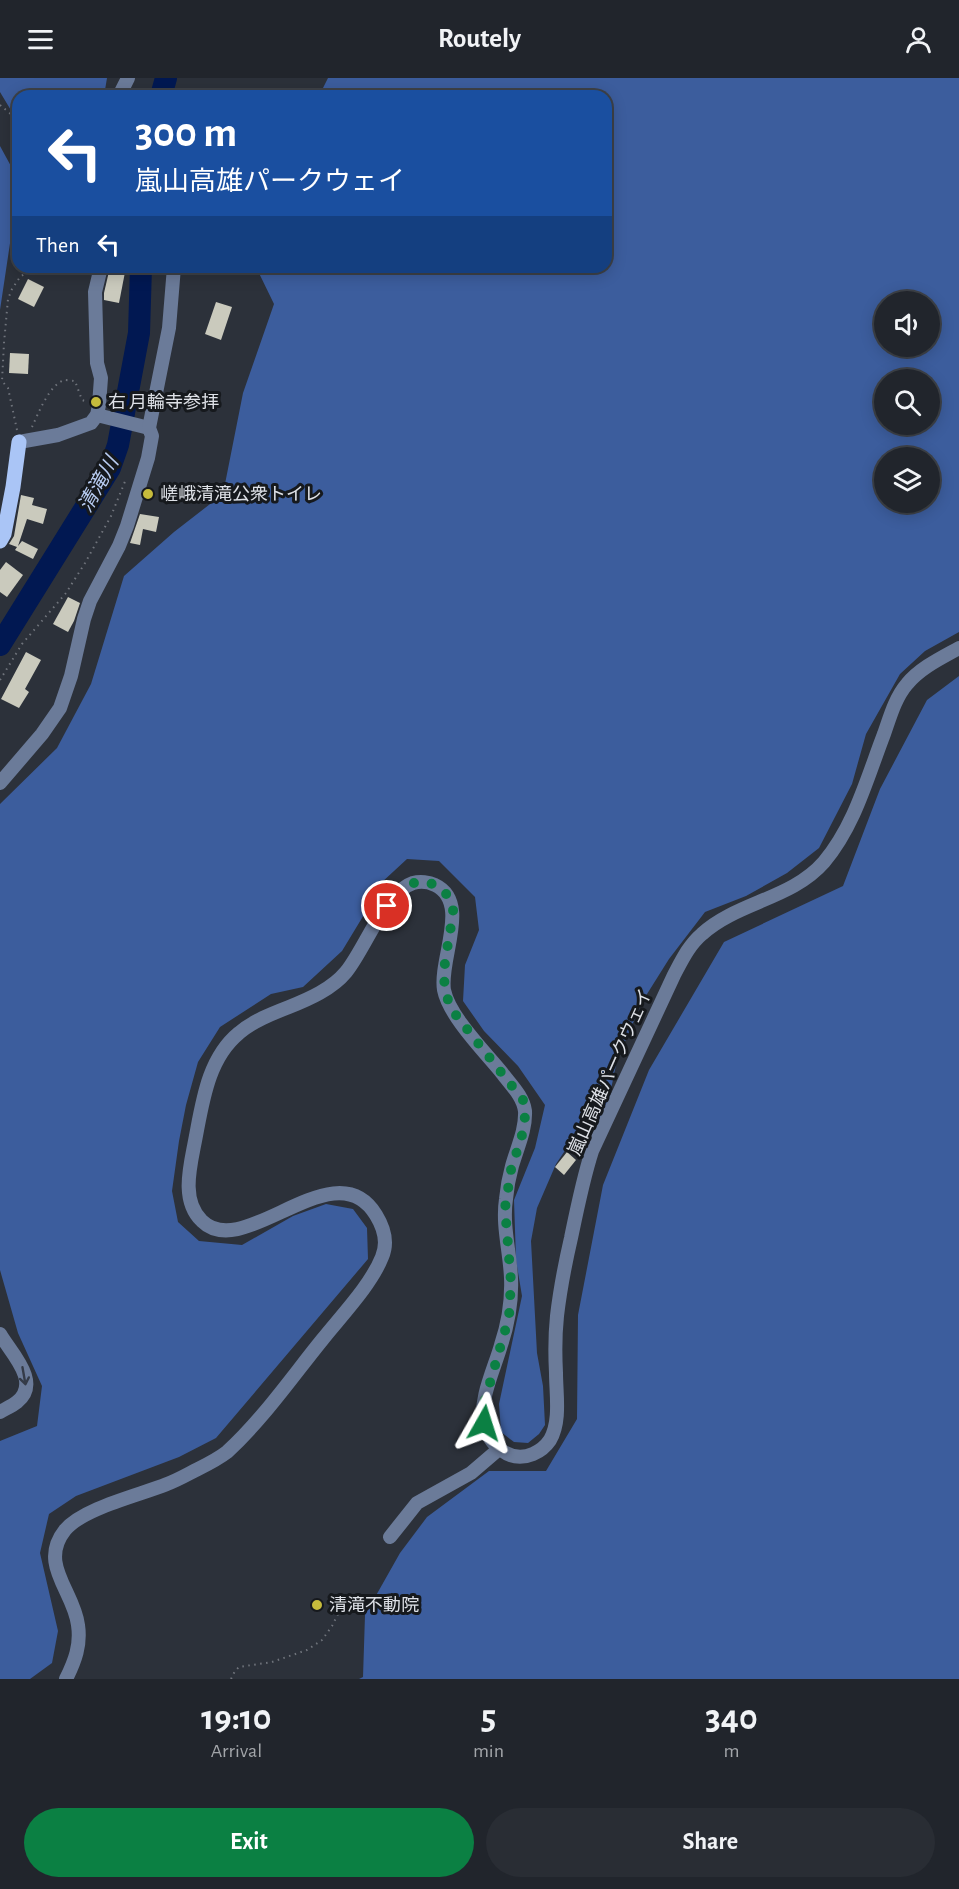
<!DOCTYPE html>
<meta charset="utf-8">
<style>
body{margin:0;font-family:"Alegreya Sans","Noto Sans JP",sans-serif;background:#292d34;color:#f1f3f6;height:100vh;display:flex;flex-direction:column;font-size:22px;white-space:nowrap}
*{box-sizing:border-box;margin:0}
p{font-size:20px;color:#a2a5a9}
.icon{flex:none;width:33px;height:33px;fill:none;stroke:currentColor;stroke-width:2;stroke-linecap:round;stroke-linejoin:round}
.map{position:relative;height:1601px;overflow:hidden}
.drawer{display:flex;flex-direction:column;background:#21252c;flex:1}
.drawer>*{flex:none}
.top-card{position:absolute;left:12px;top:12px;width:600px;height:183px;border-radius:18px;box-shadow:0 3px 15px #0003,0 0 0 2px #3e4248;background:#1a4fa0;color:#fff;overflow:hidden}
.buttons{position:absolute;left:874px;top:213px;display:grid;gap:12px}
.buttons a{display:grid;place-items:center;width:66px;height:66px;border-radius:50%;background:#21252c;box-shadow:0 3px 15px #0003,0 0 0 2px #3e4248;font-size:30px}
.pin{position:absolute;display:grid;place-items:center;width:51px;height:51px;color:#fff;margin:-26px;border:3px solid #fff;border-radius:50%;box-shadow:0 2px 6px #0007}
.me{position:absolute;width:66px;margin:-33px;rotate:6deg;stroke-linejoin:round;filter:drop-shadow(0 0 4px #0008)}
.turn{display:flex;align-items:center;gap:21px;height:126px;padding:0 24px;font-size:27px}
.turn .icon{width:78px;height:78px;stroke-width:2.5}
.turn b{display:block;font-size:42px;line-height:51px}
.then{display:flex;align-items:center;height:57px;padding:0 24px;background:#0003;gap:12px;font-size:22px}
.eta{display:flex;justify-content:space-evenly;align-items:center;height:102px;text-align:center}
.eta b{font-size:36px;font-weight:700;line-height:42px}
.button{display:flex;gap:12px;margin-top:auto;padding:12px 24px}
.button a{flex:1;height:69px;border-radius:36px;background:#0b8043;color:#fff;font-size:24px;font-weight:700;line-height:69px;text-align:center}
.button a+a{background:#292d34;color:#f1f3f6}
header{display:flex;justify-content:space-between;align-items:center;height:78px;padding:0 24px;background:#21252c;font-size:27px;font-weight:700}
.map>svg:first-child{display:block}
</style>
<header><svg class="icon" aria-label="menu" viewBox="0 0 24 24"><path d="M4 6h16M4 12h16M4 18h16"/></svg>Routely<svg class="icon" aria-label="person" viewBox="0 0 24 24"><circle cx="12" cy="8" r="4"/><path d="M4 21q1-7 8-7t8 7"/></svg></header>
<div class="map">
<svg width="959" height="1601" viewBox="0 0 959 1601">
<rect width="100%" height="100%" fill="#2c313a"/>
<g fill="#3c5d9d" fill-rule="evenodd">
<polygon points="0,0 107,0 104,18 18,18 18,44 0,14"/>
<path d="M328 0H959V554L925 573 900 596 866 656 852 706 819 770 787 795 746 818 705 834 669 881 642 924 617 982 608 1026 585 1067 568 1068 556 1086 537 1130 531 1163 537 1275 543 1308 545 1347 539 1356 528 1365 514 1364 501 1354 499 1326 522 1218 516 1182 514 1122 535 1070 545 1027 518 988 484 953 463 923 465 887 479 852 475 819 439 783 407 781 381 805 362 840 342 873 303 909 271 916 220 949 198 984 186 1027 179 1063 172 1113 178 1144 199 1163 242 1167 293 1138 326 1126 353 1131 367 1150 368 1181 216 1360 179 1379 76 1418 49 1436 40 1475 58 1553 52 1585 30 1601H0V1363L37 1348 42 1308 18 1255 0 1192V726L57 670 91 606 124 498 174 454 223 416 243 315 274 226 257 191 258 189H606V18H319ZM885 224H930V268H885ZM885 302H930V346H885ZM885 380H930V424H885Z"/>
<polygon points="0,68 18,101 18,135 12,152 0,232"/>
<polygon points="959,598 959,1601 359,1601 363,1599 365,1537 400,1475 427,1439 489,1393 546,1393 577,1341 578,1237 603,1107 649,992 724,864 843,808 880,711 927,622"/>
</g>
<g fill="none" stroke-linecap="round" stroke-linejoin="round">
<g stroke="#011852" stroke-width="22">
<polyline points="161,18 166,0"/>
<polyline points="0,567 110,390 118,367 139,255 141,189"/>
</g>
</g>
<g fill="#cacabd">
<polygon points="110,189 126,189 119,225 104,222 104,215"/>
<polygon points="28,201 44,209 34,229 18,221"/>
<polygon points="216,224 232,229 221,262 205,256"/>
<polygon points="10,275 29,276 28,296 9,295"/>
<polygon points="21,417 34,420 32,427 47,431 43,446 27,441 18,468 22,463 38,471 33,481 15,472 17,469 9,466 14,458"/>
<polygon points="140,436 159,439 156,454 143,451 140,467 130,465"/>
<polygon points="6,484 23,497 7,519 0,514 0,492"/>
<polygon points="68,519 80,525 74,543 68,554 53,546"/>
<polygon points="26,574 41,582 25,611 29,614 19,630 1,621"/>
<polygon points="567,1074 576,1082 564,1097 555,1089"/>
</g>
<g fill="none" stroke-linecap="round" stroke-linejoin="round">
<g stroke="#70747c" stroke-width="2" stroke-dasharray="1.5 4.5" stroke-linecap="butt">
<polyline points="0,27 18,42"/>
<path d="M32 349C38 336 50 305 65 302 67 302 74 303 75 303L82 322 85 323"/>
<polyline points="17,352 8,310 2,303 4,265 8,221 12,211 20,199 34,189"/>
<polyline points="0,602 22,566 66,515 85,485 111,438 126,401"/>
<polyline points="231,1601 235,1593 239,1589 272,1584 307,1572 322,1562 332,1548 346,1520"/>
</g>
<g stroke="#6b7b99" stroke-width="14">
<polyline points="119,18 128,0"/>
<polyline points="97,337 149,350"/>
<polyline points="19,364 58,357 91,345 97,337 99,327 101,300 97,285 95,214 101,189"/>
<polyline points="0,705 42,656 60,630 71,598 84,541 90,523 119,468 127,448 148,380 152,358 149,350 169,250 174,189"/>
<path d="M0 1256C10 1274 42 1304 17 1324 12 1328 5 1331 0 1334"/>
<polyline points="390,1459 417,1425 471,1395 499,1371"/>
<path d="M66 1601C75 1583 81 1567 78 1547 74 1513 38 1486 65 1452 83 1430 140 1417 167 1406 178 1402 188 1396 198 1391 208 1386 218 1381 227 1374 263 1341 292 1299 322 1262 341 1238 371 1207 382 1179 388 1165 384 1150 376 1137 335 1069 244 1185 202 1143 182 1124 189 1093 194 1068 202 1029 206 982 239 955 253 943 271 936 289 929 309 921 332 911 346 894 365 871 385 814 413 805 420 803 429 804 435 807 471 824 439 881 444 912 449 938 485 974 502 995 511 1007 523 1018 525 1033 526 1052 517 1070 512 1088 509 1099 507 1110 506 1121 502 1147 510 1174 511 1200 512 1223 508 1246 501 1267 495 1289 479 1321 484 1344 488 1366 509 1386 533 1376 540 1373 546 1368 550 1362 561 1343 556 1316 556 1295 555 1276 555 1257 557 1238 560 1212 565 1186 571 1160 577 1131 583 1101 592 1073L674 897C682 882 689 867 702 856 737 824 792 821 824 784 855 747 867 700 884 656 890 639 895 620 907 606 920 590 941 580 959 570"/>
</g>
<polyline stroke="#aac5f6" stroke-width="15" points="0,463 4,456 13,409 19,364"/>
</g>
<defs><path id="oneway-shaft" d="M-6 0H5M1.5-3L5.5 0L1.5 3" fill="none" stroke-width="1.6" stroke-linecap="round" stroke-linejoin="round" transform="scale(1.5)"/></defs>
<use stroke="#343b48" href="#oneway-shaft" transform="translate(24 1298) rotate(80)"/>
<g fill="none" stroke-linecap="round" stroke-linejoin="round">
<path stroke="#0b8043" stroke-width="10" stroke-dasharray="0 18" d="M387 828C394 819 401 810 411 806 427 799 447 810 452 827 455 835 451 846 450 854 445 884 439 904 452 932L523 1022 525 1038 523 1054 511 1092 505 1130 511 1204 509 1239 483 1329 484 1345"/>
</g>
<g fill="#c6bb3c" stroke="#16191d" stroke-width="2">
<circle cx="96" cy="324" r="6"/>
<circle cx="148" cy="416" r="6"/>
<circle cx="317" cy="1527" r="6"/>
</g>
<g text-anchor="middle" stroke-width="6" stroke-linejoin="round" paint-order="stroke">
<g font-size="18" fill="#dee1e7" stroke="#16191d" text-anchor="start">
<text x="108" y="330">右 月輪寺参拝</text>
<text x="160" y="422">嵯峨清滝公衆トイレ</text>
<text x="329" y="1533">清滝不動院</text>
</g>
<g font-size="18" fill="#dee1e7" stroke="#16191d">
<text transform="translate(610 994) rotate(-66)" y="6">嵐山高雄パークウェイ</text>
</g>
<g font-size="20" font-style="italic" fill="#b7cbf0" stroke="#16191d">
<text transform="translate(98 406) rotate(-61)" y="7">清滝川</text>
</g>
</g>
</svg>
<div class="buttons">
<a><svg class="icon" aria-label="sound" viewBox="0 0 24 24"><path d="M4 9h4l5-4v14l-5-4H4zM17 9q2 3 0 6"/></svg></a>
<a><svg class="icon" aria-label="search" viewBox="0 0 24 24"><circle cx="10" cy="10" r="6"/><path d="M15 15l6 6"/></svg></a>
<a><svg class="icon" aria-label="layers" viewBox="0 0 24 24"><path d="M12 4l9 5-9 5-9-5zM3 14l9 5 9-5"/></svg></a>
</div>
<div class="pin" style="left:387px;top:828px;background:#d93025"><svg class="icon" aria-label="arrive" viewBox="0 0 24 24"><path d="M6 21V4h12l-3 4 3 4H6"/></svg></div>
<svg class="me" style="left:484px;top:1345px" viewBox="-20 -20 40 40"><path d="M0-17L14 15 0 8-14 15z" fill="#0b8043" stroke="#fff" stroke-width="4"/></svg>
<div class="top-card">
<div class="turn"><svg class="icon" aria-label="left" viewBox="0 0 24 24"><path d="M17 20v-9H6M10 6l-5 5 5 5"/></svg><div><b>300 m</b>嵐山高雄パークウェイ</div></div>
<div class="then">Then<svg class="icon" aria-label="left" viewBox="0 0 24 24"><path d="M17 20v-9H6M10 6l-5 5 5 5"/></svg></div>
</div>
</div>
<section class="drawer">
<div class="eta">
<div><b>19:10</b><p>Arrival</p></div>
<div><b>5</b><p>min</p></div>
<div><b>340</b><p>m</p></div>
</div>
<div class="button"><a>Exit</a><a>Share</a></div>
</section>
